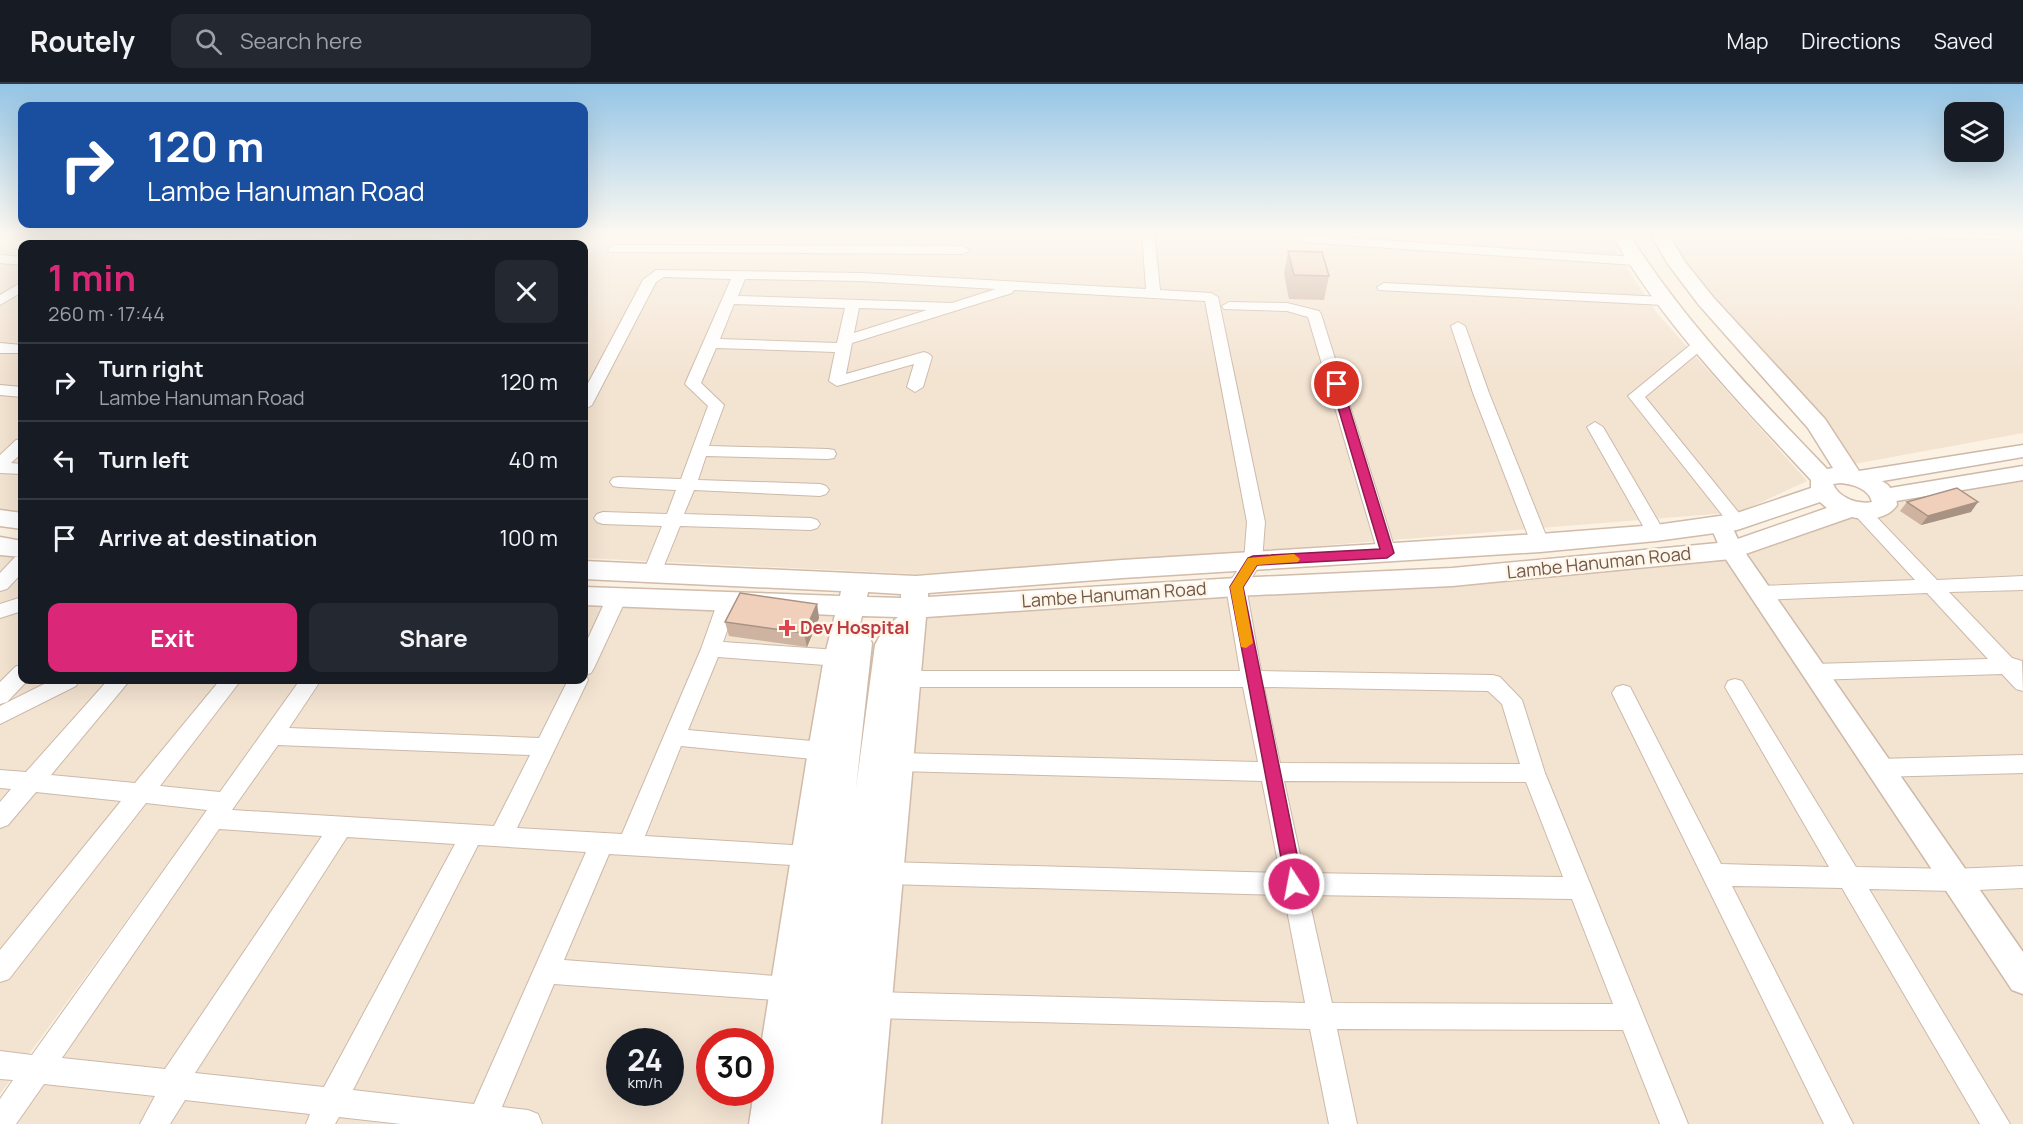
<!DOCTYPE html>
<meta charset="utf-8">
<style>
body{margin:0;font-family:Manrope,sans-serif;background:#242831;color:#f1f3f6;height:100vh;display:flex;flex-direction:column;font-size:22px;white-space:nowrap}
*{box-sizing:border-box;margin:0}
p{font-size:20px;color:#9ea1a6}
.icon{flex:none;width:33px;height:33px;fill:none;stroke:currentColor;stroke-width:2;stroke-linecap:round;stroke-linejoin:round}
.map{position:relative;flex:1;overflow:hidden}
.side{position:absolute;left:18px;top:156px;width:570px;height:444px;display:flex;flex-direction:column;background:#171b24;border-radius:12px;box-shadow:0 6px 24px #0002}
.side>*{flex:none}
.banner{position:absolute;left:18px;top:18px;width:570px;height:126px;border-radius:12px;box-shadow:0 6px 24px #0002;background:#1a4fa0;color:#fff;overflow:hidden}
.controls{position:absolute;left:1944px;top:18px;display:grid;gap:12px}
.controls a{display:grid;place-items:center;width:60px;height:60px;border-radius:12px;background:#171b24;box-shadow:0 6px 24px #0002;font-size:30px}
.speed{position:absolute;left:606px;top:944px;display:flex;gap:12px;font-size:30px;font-weight:700;text-align:center}
.speed>*{display:grid;place-content:center;width:78px;height:78px;border-radius:50%;background:#171b24;box-shadow:0 6px 24px #0002;line-height:1}
.speed small{font-size:15px;font-weight:400}
.speed .limit{border:9px solid #d22;background:#fff;color:#111}
.pin{position:absolute;display:grid;place-items:center;width:51px;height:51px;color:#fff;margin:-26px;border:3px solid #fff;border-radius:50%;box-shadow:0 2px 6px #0007}
.me{position:absolute;width:66px;margin:-33px;rotate:349deg;stroke-linejoin:round;filter:drop-shadow(0 0 4px #0008)}
.turn{display:flex;align-items:center;gap:21px;height:126px;padding:0 30px;font-size:27px}
.turn .icon{width:78px;height:78px;stroke-width:2.5}
.turn b{display:block;font-size:42px;line-height:51px}
.round{display:grid;place-items:center;flex:none;width:63px;height:63px;border-radius:12px;background:#242831}
.headline{display:flex;align-items:center;justify-content:space-between;height:102px;padding:0 30px}
h1{font-size:36px;font-weight:700;line-height:45px;color:#db2777}
.action{display:flex;gap:12px;margin-top:auto;padding:12px 30px}
.action a{flex:1;height:69px;border-radius:12px;background:#db2777;color:#fff;font-size:24px;font-weight:700;line-height:69px;text-align:center}
.action a+a{background:#242831;color:#f1f3f6}
ul{padding:0;list-style:none}
li{display:flex;align-items:center;gap:18px;height:78px;padding:0 30px;border-top:2px solid #363941}
li div{flex:1}
li b{display:block;font-size:22px}
li em{font-style:normal}
header{display:flex;align-items:center;gap:36px;box-sizing:border-box;height:84px;padding:0 30px;background:#171b24;border-bottom:2px solid #363941}
header strong{font-size:28px}
nav{display:flex;gap:33px;margin-inline-start:auto;font-size:21px}
.search{width:420px;height:54px;background:#242831;display:flex;align-items:center;gap:15px;box-sizing:border-box;padding:0 21px;border-radius:12px;color:#9ea1a6;font-size:22px}
.map>svg:first-child{display:block}
</style>
<header>
<strong>Routely</strong>
<div class="search"><svg class="icon" aria-label="search" viewBox="0 0 24 24"><circle cx="10" cy="10" r="6"/><path d="M15 15l6 6"/></svg>Search here</div>
<nav><a>Map</a><a>Directions</a><a>Saved</a></nav>
</header>
<div class="map">
<svg width="2023" height="1040" viewBox="0 0 2023 1040">
<rect width="100%" height="100%" fill="#fbf2e3"/>
<g fill="#f3e3d1" fill-rule="evenodd">
<polygon points="0,148 1607,148 1617,168 1656,228 1807,397 1740,428 1155,475 917,490 584,474 584,160 22,160 22,431 0,428"/>
<polygon points="1659,148 2023,148 2023,349 1854,380 1678,180"/>
<polygon points="2023,391 2023,890 1735,467 1891,418"/>
<polygon points="0,469 22,471 22,596 301,596 0,1010"/>
<polygon points="1730,471 2023,907 2023,1040 876,1040 919,529"/>
<path d="M584 519 843 526 768 1040H7L323 596H584ZM620 957H670V1008H620ZM710 957H760V1008H710Z"/>
</g>
<polygon fill="#efdff7" points="334,148 470,148 462,156 332,150"/>
<g fill="none" stroke-linecap="round" stroke-linejoin="round">
<defs>
<g id="minor">
<polygon points="69,148 139,148 232,154 258,148 350,148 357,152 350,156 264,154 244,160 222,160 75,152"/>
<polygon points="477,148 490,148 478,160 465,160"/>
<polygon points="557,148 569,148 560,160 548,160"/>
<path d="M1142 148H1154L1160 206 1211 209 1218 213 1265 438 1262 477 1246 503 1261 587 1493 591 1500 593 1522 616 1545 689 1688 1040H1660L1623 946 1337 945 1357 1040H1329L1310 945 873 934 864 930 860 921 864 912 873 908 1305 919 1284 811 887 800 878 797 875 789 878 781 887 778 1280 789 1262 697 898 687 890 684 887 678 890 672 898 669 1258 678 1243 603H906L899 601 896 595 899 589 906 587H1240L1226 503 1244 477 1247 438 1205 217 1014 206 1012 209 852 259 846 290 924 268 929 270 932 273 923 303 915 308 907 303 914 280 837 302 829 297 835 268 716 264 701 299 724 321 709 362 828 365 834 366 836 370 834 374 828 375 706 372 698 396 820 400 826 402 829 406 826 410 820 412 694 406 684 430 811 434 817 436 820 440 817 444 811 446 680 442 661 489 659 494 652 496 645 494 643 489 662 442 603 440 597 438 594 434 597 430 603 428 667 430 676 406 619 403 613 402 610 398 613 394 619 393 681 395 708 322 685 300 731 195 664 193 656 198 592 321 584 326V307L643 196 656 186 861 189 1146 205ZM745 195 861 197 996 205 952 219 738 212ZM734 220 845 224 837 259 720 255ZM859 224 927 226 854 249ZM1264 603 1488 607 1502 620 1520 680 1280 679ZM1284 697 1526 698 1563 793 1304 789ZM1308 811 1572 815 1613 920 1332 919Z"/>
<polygon points="1879,148 2023,148 2023,156 1885,152"/>
<polygon points="1307,151 1635,173 1642,177 1635,181 1302,158 1300,155 1302,152"/>
<polygon points="615,161 963,162 970,166 963,170 610,168 608,165"/>
<polygon points="0,171 22,173 22,181 0,179"/>
<polygon points="22,198 22,208 0,221 0,211"/>
<polygon points="1384,199 1663,213 1670,217 1663,221 1379,206 1377,203"/>
<polygon points="1229,218 1287,219 1319,227 1321,230 1396,469 1394,473 1387,475 1380,473 1378,469 1308,233 1287,227 1224,225 1222,222"/>
<polygon points="1458,238 1465,242 1489,309 1549,459 1547,463 1540,465 1533,463 1531,459 1473,309 1451,242"/>
<polygon points="1700,256 1707,260 1705,263 1645,313 1743,434 1746,438 1743,442 1731,442 1628,312 1695,257"/>
<polygon points="0,259 22,261 22,269 0,269"/>
<polygon points="0,301 22,303 22,313 0,311"/>
<polygon points="1595,338 1603,343 1665,449 1662,453 1650,453 1647,449 1587,343"/>
<polygon points="22,355 22,369 11,379 22,380 22,390 0,389 0,371 16,356"/>
<polygon points="1860,420 1866,422 1937,496 2023,492 2023,506 1949,508 2012,574 2022,577 2023,607 2016,605 2002,590 1813,596 1806,593 1803,588 1806,583 1813,580 1988,575 1927,509 1760,516 1753,514 1750,509 1753,504 1760,502 1915,496 1854,430 1851,426 1854,422"/>
<polygon points="22,472 22,489 7,505 0,507 0,489 15,473"/>
<path d="M617 506 624 508 627 513 594 584 591 589 586 591 588 596 517 744 622 750 701 565 718 517 721 512 728 510 735 512 738 517 723 558 838 566 845 569 848 574 845 579 838 582 718 573 688 646 823 658 831 661 834 667 831 673 823 676 681 662 645 752 809 762 817 765 821 772 817 779 809 782 609 770 564 876 789 893 798 896 802 905 798 914 789 917 554 900 502 1023 528 1026 538 1030 542 1040H401L339 1033 335 1040H306L310 1030 185 1016 170 1040H140L155 1012 44 1000 16 1040H0V1015L13 996 0 995V967L32 971 207 726 146 719 9 895 0 898V866L121 717 36 708 8 741 0 744V718L11 705 0 704V686L26 688 108 596H130L51 691 135 699 220 596H241L160 702 220 708 300 596H321L289 644 539 654 568 596H584V563L607 513 610 508ZM278 661 530 671 494 742 232 726ZM219 745 322 752 165 985 62 974ZM347 753 455 760 324 1003 195 989ZM478 761 586 768 474 1020 353 1006Z"/>
<polygon points="22,513 22,527 0,534 0,520"/>
<polygon points="22,580 22,596 28,596 7,618 0,620 0,598 15,583"/>
<polygon points="1735,595 1742,597 1856,783 1953,785 2023,782 2023,804 1953,807 1869,805 2010,1040 1980,1040 1842,804 1732,802 1853,1040 1824,1040 1612,609 1616,603 1623,601 1630,603 1721,780 1829,783 1725,603 1728,597"/>
<polygon points="52,596 79,596 76,602 0,640 0,622"/>
<polygon points="2023,671 2023,689 1878,693 1870,690 1867,684 1870,678 1878,675"/>
</g>
<g id="tertiary">
<polygon points="2023,361 2023,373 1859,401 1851,399 1848,394 1851,389 1859,387"/>
<polygon points="2023,382 2023,396 1884,419 1876,417 1873,412 1876,407 1884,405"/>
<polygon points="1721,434 1729,436 1742,464 2023,868 2023,910 2012,906 1723,471 1710,441 1713,436"/>
</g>
<g id="secondary">
<path d="M1610 148H1628C1683 237 1755 310 1827 385L1833 384 1808 344 1699 221 1668 180 1649 148H1667L1685 178 1713 213 1825 335 1859 387 1876 393 1888 401 1896 412 1897 421C1888 435 1867 437 1852 433L1731 475 1452 502 1236 512 926 533 881 1040H749L754 1008H760V968L808 667 824 574 835 531 584 521V503L840 512 841 507 584 495V477L916 492 1122 476 1540 450 1656 441 1734 430 1811 404V396C1738 317 1664 241 1610 148ZM1840 399C1853 400 1869 405 1872 418 1858 421 1839 414 1833 400ZM1820 418 1827 424 1729 458 1452 484 1236 494 928 513V509L1122 494 1540 468 1656 457 1737 446ZM868 508 901 510V514L867 513ZM862 532 898 533 883 546 875 561 856 704 872 559 868 552 858 549Z"/>
<polygon points="0,426 22,429 22,445 0,442"/>
<polygon points="0,453 22,457 22,473 0,471"/>
</g>
</defs>
<use href="#minor" stroke="#ccb9aa" stroke-width="2"/>
<use href="#tertiary" stroke="#ccb9aa" stroke-width="3"/>
<use href="#secondary" stroke="#d1bbaa" stroke-width="3"/>
<use href="#minor" fill="#fff" fill-rule="evenodd"/>
<use href="#tertiary" fill="#fff" fill-rule="evenodd"/>
<use href="#secondary" fill="#fff" fill-rule="evenodd"/>
</g>
<g fill="#ceb3a1">
<polygon points="1288,167 1329,192 1324,216 1289,215 1284,190"/>
<polygon points="1907,418 1971,428 1921,441 1900,427"/>
<polygon points="817,520 819,534 807,563 729,552 725,538"/>
</g>
<g fill="#a89283">
<polygon points="1978,418 1971,428 1921,441 1928,432"/>
<polygon points="817,520 819,534 807,563 804,549"/>
</g>
<g fill="#f0d0bb" stroke="#a89283" stroke-width="1.5">
<polygon points="1288,167 1322,168 1329,192 1294,191"/>
<polygon points="1957,404 1978,418 1928,432 1907,418"/>
<polygon points="740,509 817,520 804,549 725,538"/>
</g>
<linearGradient id="sky" x2="0" y2="1"><stop stop-color="#95c5e6"/><stop offset="0.51" stop-color="#fdf9f2"/><stop offset="1" stop-color="#fdf9f2" stop-opacity="0"/></linearGradient>
<rect width="2023" height="293" fill="url(#sky)"/>
<polygon fill="#db2777" stroke="#8e194d" stroke-width="1.5" points="1337,297 1342,300 1394,469 1387,474 1257,481 1243,503 1303,800 1300,805 1294,808 1288,805 1286,800 1230,503 1248,474 1253,472 1380,465 1331,300"/>
<polygon fill="#f59e0b" points="1294,470 1300,475 1298,478 1257,481 1243,503 1253,559 1246,564 1241,563 1230,503 1248,474"/>
<path fill="#e0444e" stroke="#fef6e8" stroke-width="2" d="M784 535h6v6h6v6h-6v6h-6v-6h-6v-6h6z"/>
<g text-anchor="middle" stroke-width="5" stroke-linejoin="round" paint-order="stroke">
<g font-size="18" fill="#72584a" stroke="#fef6e8">
<text transform="translate(1599 479) rotate(-6)" y="6">Lambe Hanuman Road</text>
<text transform="translate(1114 511) rotate(-4)" y="6">Lambe Hanuman Road</text>
</g>
<g font-size="18" font-weight="bold" fill="#be3a42" stroke="#fef6e8" text-anchor="start">
<text x="800" y="550">Dev Hospital</text>
</g>
</g>
</svg>
<div class="controls">
<a><svg class="icon" aria-label="layers" viewBox="0 0 24 24"><path d="M12 4l9 5-9 5-9-5zM3 14l9 5 9-5"/></svg></a>
</div>
<div class="speed"><div>24<small>km/h</small></div><div class="limit">30</div></div>
<div class="pin" style="left:1337px;top:300px;background:#d93025"><svg class="icon" aria-label="arrive" viewBox="0 0 24 24"><path d="M6 21V4h12l-3 4 3 4H6"/></svg></div>
<svg class="me" style="left:1294px;top:800px" viewBox="-20 -20 40 40"><circle r="17" fill="#db2777" stroke="#fff" stroke-width="3"/><path d="M0-11L8 9 0 5-8 9z" fill="#fff"/></svg>
<div class="banner">
<div class="turn"><svg class="icon" aria-label="right" viewBox="0 0 24 24"><path d="M7 20v-9h11M14 6l5 5-5 5"/></svg><div><b>120 m</b>Lambe Hanuman Road</div></div>
</div>
<section class="side">
<div class="headline"><div><h1>1 min</h1><p>260 m · 17:44</p></div><a class="round"><svg class="icon" aria-label="close" viewBox="0 0 24 24"><path d="M6 6l12 12M18 6L6 18"/></svg></a></div>
<ul>
<li><svg class="icon" aria-label="right" viewBox="0 0 24 24"><path d="M7 20v-9h11M14 6l5 5-5 5"/></svg><div><b>Turn right</b><p>Lambe Hanuman Road</p></div><em>120 m</em></li>
<li><svg class="icon" aria-label="left" viewBox="0 0 24 24"><path d="M17 20v-9H6M10 6l-5 5 5 5"/></svg><div><b>Turn left</b></div><em>40 m</em></li>
<li><svg class="icon" aria-label="arrive" viewBox="0 0 24 24"><path d="M6 21V4h12l-3 4 3 4H6"/></svg><div><b>Arrive at destination</b></div><em>100 m</em></li>
</ul>
<div class="action"><a>Exit</a><a>Share</a></div>
</section>
</div>
